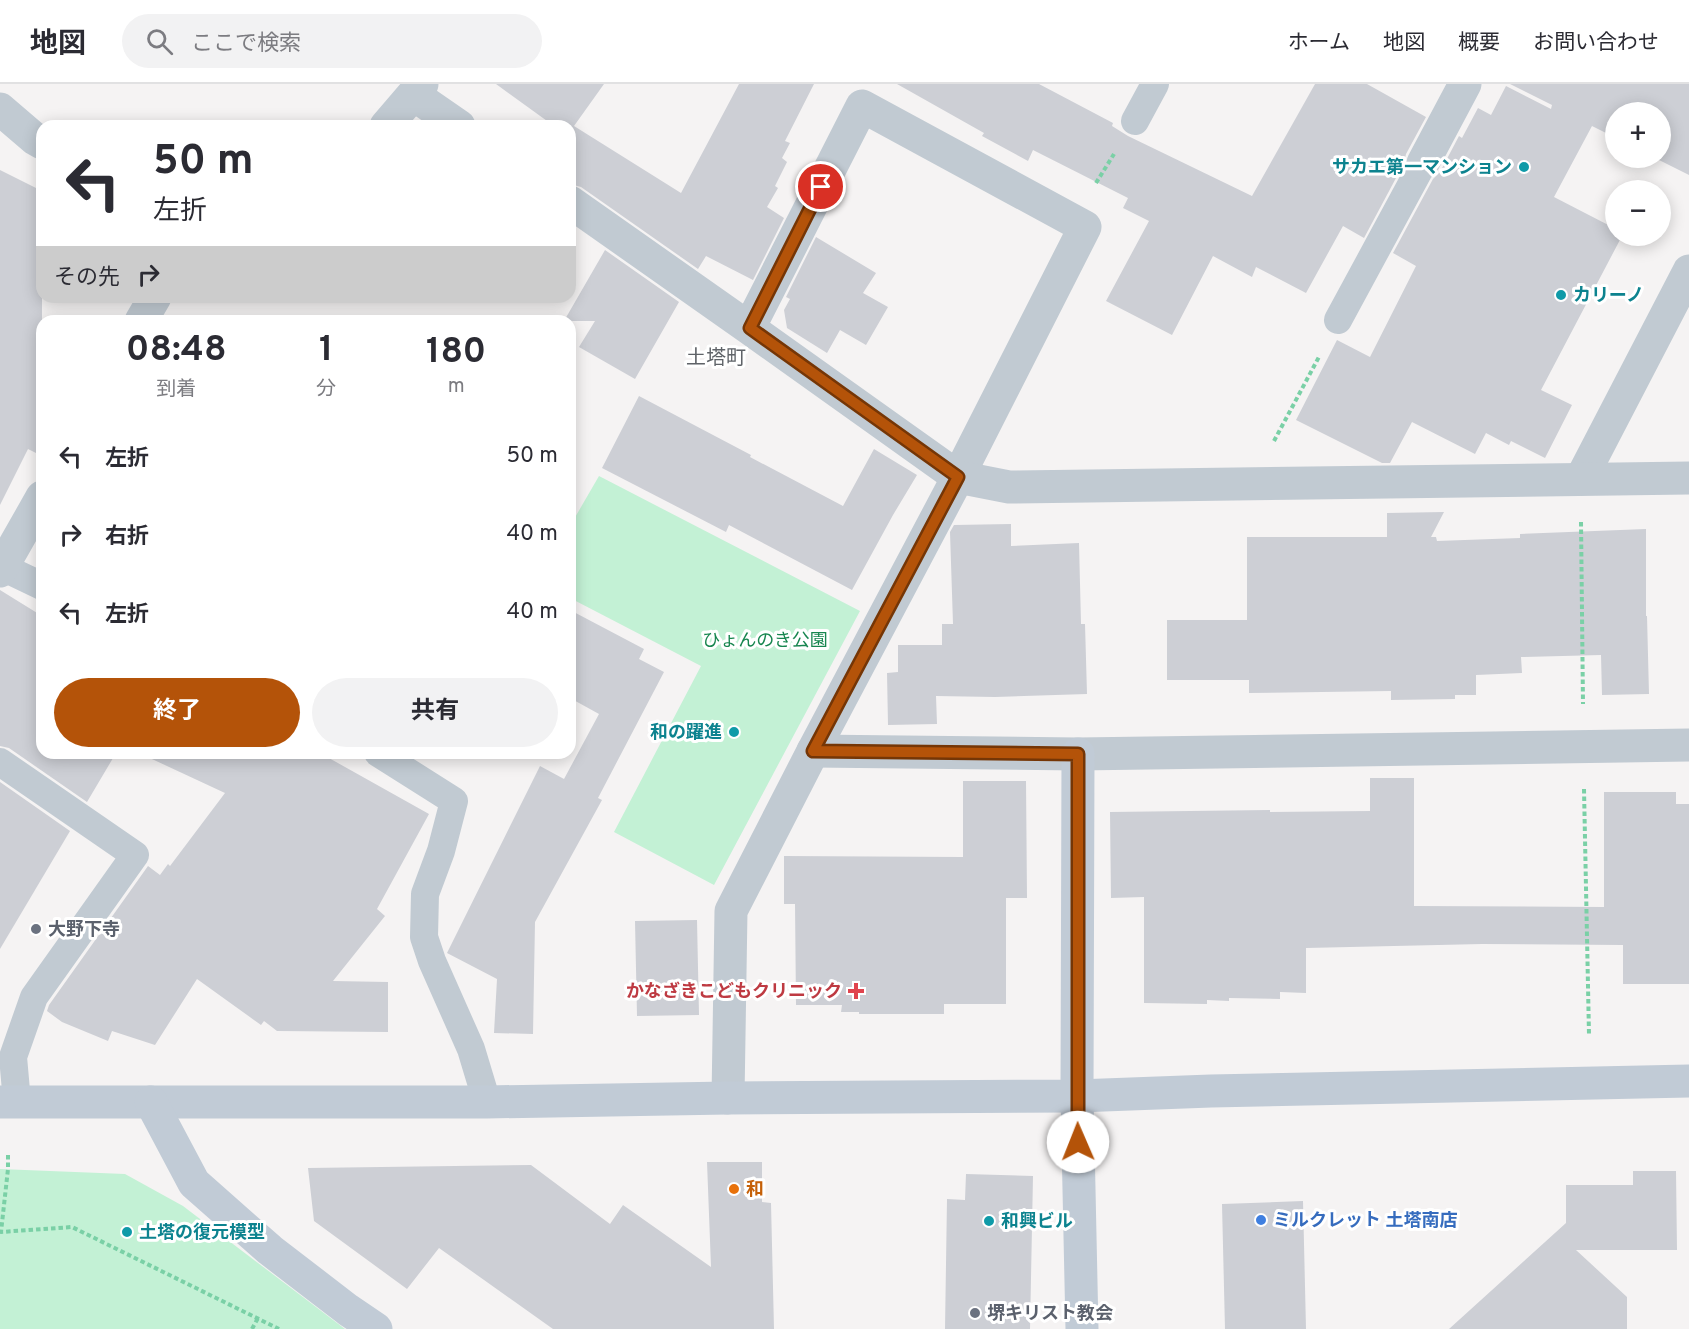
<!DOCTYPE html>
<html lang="ja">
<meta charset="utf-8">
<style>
body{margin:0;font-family:Overpass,"Noto Sans JP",sans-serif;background:#f2f2f3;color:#2b2b33;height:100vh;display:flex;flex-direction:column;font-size:22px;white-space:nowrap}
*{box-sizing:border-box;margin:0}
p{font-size:20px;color:#7c7c81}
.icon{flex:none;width:33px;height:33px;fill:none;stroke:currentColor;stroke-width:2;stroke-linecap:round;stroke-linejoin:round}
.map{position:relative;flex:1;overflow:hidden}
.sheet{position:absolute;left:36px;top:231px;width:540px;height:444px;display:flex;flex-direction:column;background:#fff;border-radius:18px;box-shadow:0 3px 15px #0003}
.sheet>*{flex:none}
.banner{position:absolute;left:36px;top:36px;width:540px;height:183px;border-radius:18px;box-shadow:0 3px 15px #0003;background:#fff;color:#2b2b33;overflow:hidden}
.buttons{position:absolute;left:1605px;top:18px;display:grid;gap:12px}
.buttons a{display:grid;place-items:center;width:66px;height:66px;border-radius:50%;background:#fff;box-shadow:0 3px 15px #0003;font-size:30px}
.pin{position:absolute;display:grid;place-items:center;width:51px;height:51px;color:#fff;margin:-26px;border:3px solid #fff;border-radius:50%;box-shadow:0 2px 6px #0007}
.me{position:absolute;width:66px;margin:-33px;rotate:359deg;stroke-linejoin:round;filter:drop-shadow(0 0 4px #0008)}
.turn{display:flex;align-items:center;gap:21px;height:126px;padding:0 18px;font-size:27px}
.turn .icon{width:78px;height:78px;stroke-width:2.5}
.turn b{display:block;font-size:42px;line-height:51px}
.then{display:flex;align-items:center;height:57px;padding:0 18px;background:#0003;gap:12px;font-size:22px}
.eta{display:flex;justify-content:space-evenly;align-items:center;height:102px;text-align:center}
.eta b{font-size:36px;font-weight:700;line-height:42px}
.cta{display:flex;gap:12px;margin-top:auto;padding:12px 18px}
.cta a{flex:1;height:69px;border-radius:36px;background:#b45309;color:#fff;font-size:24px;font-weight:700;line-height:69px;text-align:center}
.cta a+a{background:#f2f2f3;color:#2b2b33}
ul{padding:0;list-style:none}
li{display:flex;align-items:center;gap:18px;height:78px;padding:0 18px}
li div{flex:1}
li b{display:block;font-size:22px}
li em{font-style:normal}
header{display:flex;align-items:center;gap:36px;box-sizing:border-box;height:84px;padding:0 30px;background:#fff;border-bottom:2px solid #e1e1e2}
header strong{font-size:28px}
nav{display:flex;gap:33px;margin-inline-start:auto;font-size:21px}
.search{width:420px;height:54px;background:#f2f2f3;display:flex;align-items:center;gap:15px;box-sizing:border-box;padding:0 21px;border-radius:33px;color:#7c7c81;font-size:22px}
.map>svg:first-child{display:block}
</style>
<header>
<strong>地図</strong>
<div class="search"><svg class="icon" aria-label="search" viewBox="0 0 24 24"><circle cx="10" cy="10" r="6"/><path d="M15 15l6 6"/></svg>ここで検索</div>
<nav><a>ホーム</a><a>地図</a><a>概要</a><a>お問い合わせ</a></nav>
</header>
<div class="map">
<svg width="1689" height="1245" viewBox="0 0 1689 1245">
<rect width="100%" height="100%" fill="#f5f3f3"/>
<g fill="#c3f1d5">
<polygon points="599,392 860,527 714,801 614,748 701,582 570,514 570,442"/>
<polygon points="0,1085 125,1090 183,1122 345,1245 0,1245"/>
</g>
<g fill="#cdcfd5">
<polygon points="496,0 604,0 574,42 681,109 739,0 814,0 785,57 790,59 782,74 787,78 775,102 778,104 767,123 784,134 753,196 706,172 698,185 581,103 570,100 570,42 554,42"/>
<polygon points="897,0 1039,0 1113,39 1112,42 1128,52 1252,112 1315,0 1367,0 1426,33 1406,70 1404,79 1364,154 1343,142 1306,209 1256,183 1252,193 1213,172 1172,251 1106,217 1149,137 1123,124 1128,114 1033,66 1028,77 982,52 984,49"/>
<polygon points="1510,0 1689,0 1689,91 1655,74 1660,74 1660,28 1616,28 1616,54 1592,42 1554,113 1616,145 1616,152 1622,152 1541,306 1572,321 1545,374 1511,357 1509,361 1486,349 1475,370 1412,338 1390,379 1382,379 1296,336 1337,256 1370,273 1416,182 1393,169 1433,95 1440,88 1459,52 1462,54 1478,24 1491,31 1506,2 1551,25 1552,21"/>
<polygon points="0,86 42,107 42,372 28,365 0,421"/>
<polygon points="816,153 876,189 863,209 888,223 866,261 840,246 827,269 787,244 784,226 790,215 786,213"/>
<polygon points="605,166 679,218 635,295 579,263 595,237 564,237"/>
<polygon points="639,312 751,371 750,373 843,422 874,365 917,391 893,431 852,506 729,441 726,448 602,384"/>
<polygon points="1444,428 1431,453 1436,453 1437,457 1520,454 1520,450 1646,445 1646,532 1647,532 1649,610 1602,611 1601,571 1521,573 1522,589 1476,591 1476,611 1455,611 1455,615 1391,616 1391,607 1249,609 1249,596 1167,596 1167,536 1247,536 1247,453 1387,453 1387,429"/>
<polygon points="1011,440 1011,462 1079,459 1081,540 1085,540 1087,610 995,613 936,612 937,640 888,641 887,589 898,588 898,561 942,561 942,540 953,540 950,448 954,441"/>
<polygon points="0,506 42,532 42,669 116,669 87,718 9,664 0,662"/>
<polygon points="570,526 644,565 639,575 664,588 598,714 602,716 535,838 533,950 494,949 497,895 447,869 540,682 564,695 599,630 570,614"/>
<polygon points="139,669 320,669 429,730 377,825 385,832 333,897 388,898 388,948 277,947 264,937 261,941 197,895 155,961 112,947 108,957 62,938 47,927 49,921 148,782 160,791 168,780 170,782 225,709"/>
<polygon points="1370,694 1414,694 1414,822 1604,823 1604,708 1676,708 1676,720 1689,720 1689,900 1623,900 1623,861 1482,860 1306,864 1306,909 1280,908 1280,915 1229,914 1229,917 1207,916 1207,920 1144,919 1144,813 1111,814 1110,728 1270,726 1270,728 1370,727"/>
<polygon points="963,697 1026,697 1027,814 1006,814 1006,920 944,920 944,930 859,930 859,928 841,928 842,921 796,921 795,820 784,820 784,772 963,773"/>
<polygon points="0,698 70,747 0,865"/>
<polygon points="697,836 699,931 637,932 635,837"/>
<polygon points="707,1078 762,1078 762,1118 771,1119 774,1245 553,1245 439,1164 407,1205 314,1137 308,1084 531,1081 610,1140 623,1121 711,1183"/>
<polygon points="1633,1087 1676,1087 1677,1166 1576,1166 1627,1213 1627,1245 1449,1245 1566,1139 1566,1101 1633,1101"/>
<polygon points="966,1090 1033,1092 1030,1245 945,1245 947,1115 965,1116"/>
<polygon points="1303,1117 1306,1245 1225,1245 1222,1120"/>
</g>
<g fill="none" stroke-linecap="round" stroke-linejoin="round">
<g stroke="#7ad0a6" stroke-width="4" stroke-dasharray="4.5 3" stroke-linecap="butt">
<polyline points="1096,99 1114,70"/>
<polyline points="1274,357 1320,271"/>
<polyline points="1581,438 1583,620"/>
<polyline points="1584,705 1589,951"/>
<polyline points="8,1071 8,1085 1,1148 72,1143 279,1245"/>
<polyline points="252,1245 258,1234"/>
</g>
<g stroke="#c1cad2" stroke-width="28">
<polyline points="1135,37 1155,0"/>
<polyline points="1338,236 1423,79"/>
<polyline points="2,483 42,502"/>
<polyline points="378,669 454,717 441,767 425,810 424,853 432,877 471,965 487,1018"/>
<polyline points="0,678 135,771 34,913 13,973 17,1018"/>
</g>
<g stroke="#c1cad2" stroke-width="33">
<polyline points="414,11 459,42"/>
<polyline points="0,25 35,55 42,59"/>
<polyline points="386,42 422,0"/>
<polyline points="1423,79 1465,0"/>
<polyline points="570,118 749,244 958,393 1085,143 862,22 749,244"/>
<polyline points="141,237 155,213"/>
<polyline points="1581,395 1689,187"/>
<polyline points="0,487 42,413"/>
<polyline points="813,667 1078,670 1689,661"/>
<polyline points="728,1014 731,827 813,667 958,393 1009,403 1689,394"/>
</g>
<g stroke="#c1cbd6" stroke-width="33">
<polyline points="1078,670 1077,1012 1082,1245"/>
<polyline points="0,1018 487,1018 728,1014 1077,1012 1211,1007 1689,997"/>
<polyline points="151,1018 194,1099 270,1166 348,1226 376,1245"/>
</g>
</g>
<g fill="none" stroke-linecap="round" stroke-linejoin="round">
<defs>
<polyline id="route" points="821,103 750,244 958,393 813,667 1078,670 1078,1058"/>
</defs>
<use href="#route" stroke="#753606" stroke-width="15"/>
<use href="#route" stroke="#b45309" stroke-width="10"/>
</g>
<g fill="#0f9aa8" stroke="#fff" stroke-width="2">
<circle cx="1524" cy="83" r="6"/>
<circle cx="1561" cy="211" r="6"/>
<circle cx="734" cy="648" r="6"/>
<circle cx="989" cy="1137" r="6"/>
<circle cx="127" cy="1148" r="6"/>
</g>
<g fill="#6b7280" stroke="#fff" stroke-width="2">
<circle cx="36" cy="845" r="6"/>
<circle cx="975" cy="1229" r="6"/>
</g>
<path fill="#e0444e" stroke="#fff" stroke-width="2" d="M853 898h6v6h6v6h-6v6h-6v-6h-6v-6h6z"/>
<circle fill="#e8710a" stroke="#fff" stroke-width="2" cx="734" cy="1105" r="6"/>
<circle fill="#3f7fe0" stroke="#fff" stroke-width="2" cx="1261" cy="1136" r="6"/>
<g text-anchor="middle" stroke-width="6" stroke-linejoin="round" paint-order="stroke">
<g font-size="18" font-weight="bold" fill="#0d838f" stroke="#fff" text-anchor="start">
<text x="1512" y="89" text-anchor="end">サカエ第一マンション</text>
<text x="1573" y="217">カリーノ</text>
<text x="722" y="654" text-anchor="end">和の躍進</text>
<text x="1001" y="1143">和興ビル</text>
<text x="139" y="1154">土塔の復元模型</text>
</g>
<g font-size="18" fill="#17864f" stroke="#fff">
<text x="765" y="562">ひょんのき公園</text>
</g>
<g font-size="18" font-weight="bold" fill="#5b616d" stroke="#fff" text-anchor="start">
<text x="48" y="851">大野下寺</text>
<text x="987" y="1235">堺キリスト教会</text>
</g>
<g font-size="18" font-weight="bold" fill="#be3a42" stroke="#fff" text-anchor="end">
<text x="842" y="913">かなざきこどもクリニック</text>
</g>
<g font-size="18" font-weight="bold" fill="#c56008" stroke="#fff" text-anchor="start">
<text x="746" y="1111">和</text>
</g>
<g font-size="18" font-weight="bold" fill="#366cbe" stroke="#fff" text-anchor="start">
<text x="1273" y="1142">ミルクレット 土塔南店</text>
</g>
<g font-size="20" fill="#5f6368" stroke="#fff">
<text x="716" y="280">土塔町</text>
</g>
</g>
</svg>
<div class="buttons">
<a>+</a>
<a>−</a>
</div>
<div class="pin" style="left:821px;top:103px;background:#d93025"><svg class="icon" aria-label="arrive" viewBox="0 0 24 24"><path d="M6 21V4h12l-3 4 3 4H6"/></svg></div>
<svg class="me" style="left:1078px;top:1058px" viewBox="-20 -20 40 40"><circle r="19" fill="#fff"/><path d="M0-13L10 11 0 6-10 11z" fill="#b45309"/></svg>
<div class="banner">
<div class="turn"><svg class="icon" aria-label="left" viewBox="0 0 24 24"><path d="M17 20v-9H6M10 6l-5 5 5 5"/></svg><div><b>50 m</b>左折</div></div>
<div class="then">その先<svg class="icon" aria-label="right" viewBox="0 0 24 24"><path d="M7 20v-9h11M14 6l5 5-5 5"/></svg></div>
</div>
<section class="sheet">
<div class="eta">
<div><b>08:48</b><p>到着</p></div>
<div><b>1</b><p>分</p></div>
<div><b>180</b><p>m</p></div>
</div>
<ul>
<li><svg class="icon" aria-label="left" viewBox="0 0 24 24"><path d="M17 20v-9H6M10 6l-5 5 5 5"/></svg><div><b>左折</b></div><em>50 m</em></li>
<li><svg class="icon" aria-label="right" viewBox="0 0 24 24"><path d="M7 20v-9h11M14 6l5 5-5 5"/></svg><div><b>右折</b></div><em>40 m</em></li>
<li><svg class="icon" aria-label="left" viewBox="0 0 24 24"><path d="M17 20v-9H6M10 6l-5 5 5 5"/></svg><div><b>左折</b></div><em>40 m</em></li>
</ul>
<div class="cta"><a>終了</a><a>共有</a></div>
</section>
</div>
